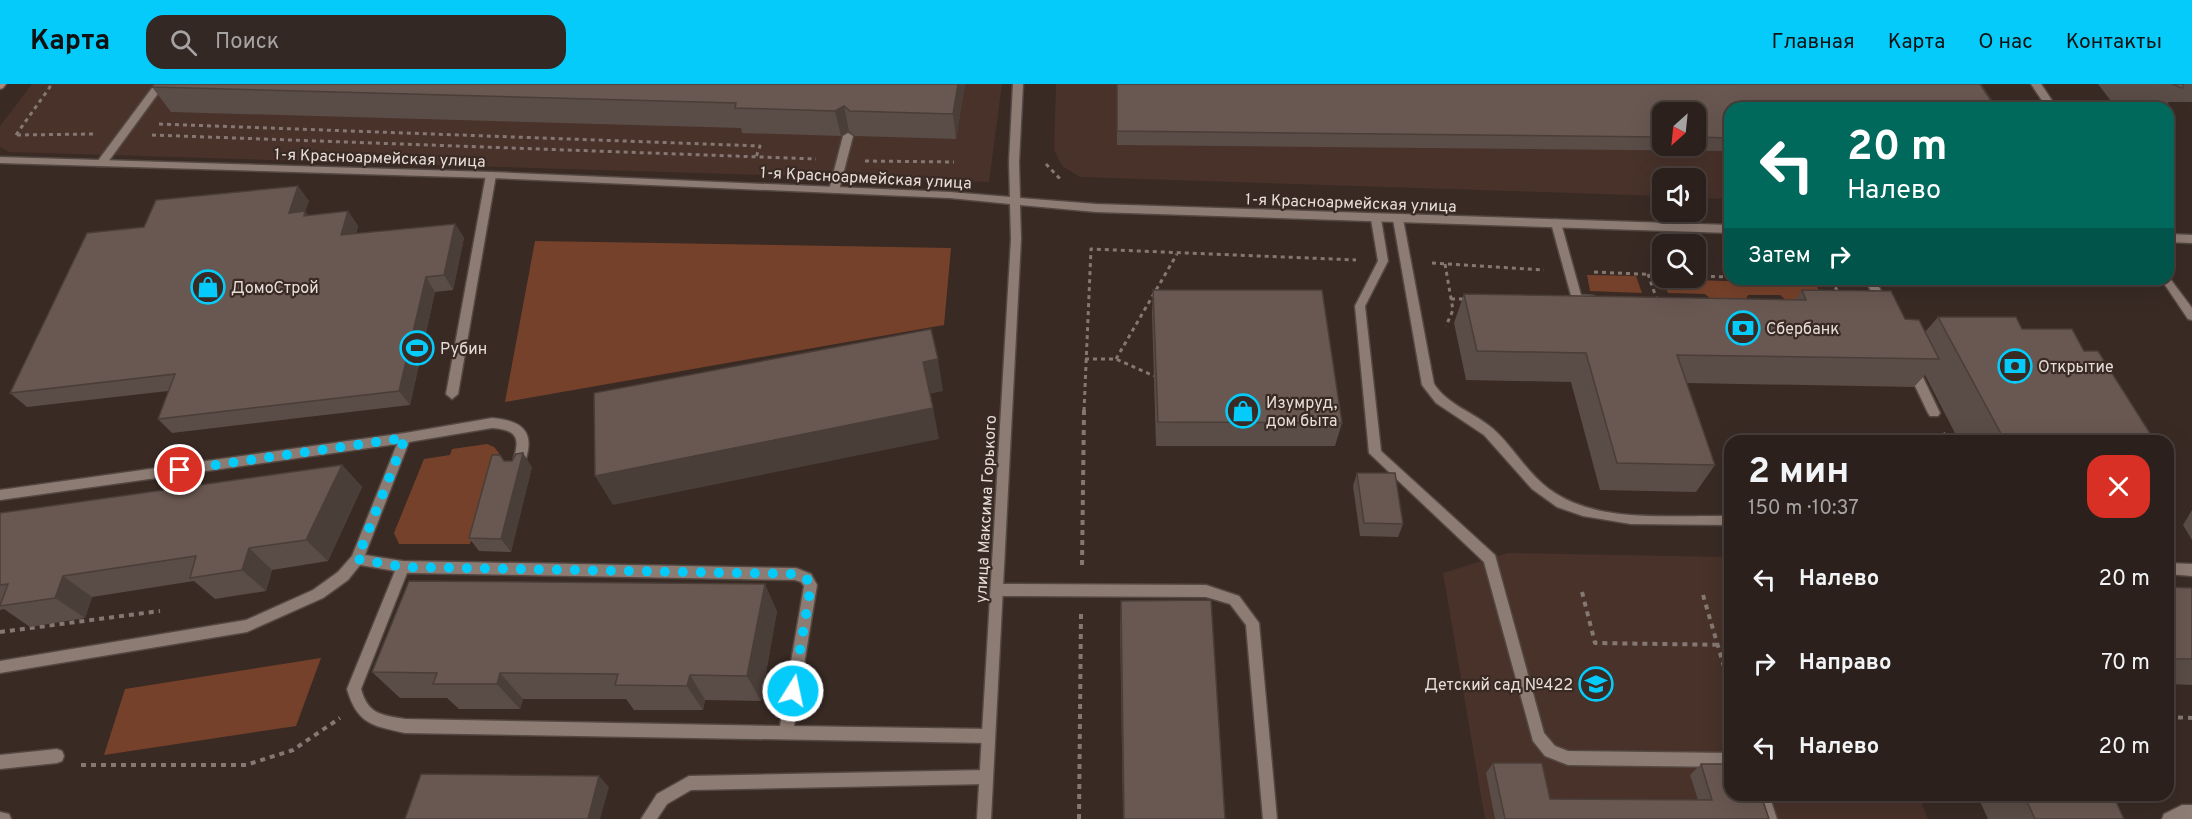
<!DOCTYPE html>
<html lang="ru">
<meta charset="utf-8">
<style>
body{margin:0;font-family:Overpass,sans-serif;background:#332824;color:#f1f3f6;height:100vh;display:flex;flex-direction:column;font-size:22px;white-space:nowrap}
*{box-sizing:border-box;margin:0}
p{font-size:20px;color:#a6a3a3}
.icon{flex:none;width:33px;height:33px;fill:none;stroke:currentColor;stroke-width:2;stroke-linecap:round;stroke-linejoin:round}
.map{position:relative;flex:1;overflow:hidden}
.details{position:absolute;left:1724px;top:351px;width:450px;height:366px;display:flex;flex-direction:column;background:#2b201b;border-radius:18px;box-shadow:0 6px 24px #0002,0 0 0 2px #473e3a}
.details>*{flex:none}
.guide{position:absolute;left:1724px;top:18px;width:450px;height:183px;border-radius:18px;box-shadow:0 6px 24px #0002,0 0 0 2px #473e3a;background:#00695c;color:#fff;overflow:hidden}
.needle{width:39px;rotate:207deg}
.controls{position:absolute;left:1652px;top:18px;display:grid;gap:12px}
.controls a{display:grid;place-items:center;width:54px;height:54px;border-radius:12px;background:#2b201b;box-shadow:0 6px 24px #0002,0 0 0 2px #473e3a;font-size:30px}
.pin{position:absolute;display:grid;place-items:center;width:51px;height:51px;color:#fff;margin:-26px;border:3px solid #fff;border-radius:50%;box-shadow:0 2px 6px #0007}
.me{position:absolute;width:66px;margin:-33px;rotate:10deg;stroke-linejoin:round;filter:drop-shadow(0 0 4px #0008)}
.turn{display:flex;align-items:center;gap:21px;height:126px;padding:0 24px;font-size:27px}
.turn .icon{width:78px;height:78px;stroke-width:2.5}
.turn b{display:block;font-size:42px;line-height:51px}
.then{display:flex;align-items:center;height:57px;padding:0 24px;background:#0003;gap:12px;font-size:22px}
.round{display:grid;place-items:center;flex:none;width:63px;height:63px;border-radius:18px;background:#332824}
.summary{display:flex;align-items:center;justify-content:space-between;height:102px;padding:0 24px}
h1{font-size:36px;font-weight:700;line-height:45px}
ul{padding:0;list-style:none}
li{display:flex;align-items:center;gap:18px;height:84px;padding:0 24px}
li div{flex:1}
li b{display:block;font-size:22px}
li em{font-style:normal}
header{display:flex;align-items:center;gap:36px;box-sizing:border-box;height:84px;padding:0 30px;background:#04cbf9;color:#111}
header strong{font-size:28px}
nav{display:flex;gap:33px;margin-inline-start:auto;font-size:21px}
.search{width:420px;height:54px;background:#332824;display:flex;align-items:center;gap:15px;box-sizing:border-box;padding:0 21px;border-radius:18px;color:#a6a3a3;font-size:22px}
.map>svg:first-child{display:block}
</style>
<header>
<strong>Карта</strong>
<div class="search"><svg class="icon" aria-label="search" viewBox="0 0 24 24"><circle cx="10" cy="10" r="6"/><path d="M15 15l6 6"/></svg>Поиск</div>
<nav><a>Главная</a><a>Карта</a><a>О нас</a><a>Контакты</a></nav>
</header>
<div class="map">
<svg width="2192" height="735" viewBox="0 0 2192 735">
<rect width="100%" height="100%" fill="#392a24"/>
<g fill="#48322a" fill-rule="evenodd">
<polygon points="32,0 1002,0 989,98 9,68 0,63 0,42"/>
<path d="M1056 0H1982L1998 24H1730L1729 115 1695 114V94H1662V112L1080 93 1062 82 1054 66ZM1662 28H1695V62H1662Z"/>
<polygon points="1508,469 1729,473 1730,711 1919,711 1928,735 1485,735 1443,489"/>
</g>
<g fill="#76412a">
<polygon points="535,157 951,164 944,241 505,318"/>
<polygon points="1587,191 1636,192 1642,209 1590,207"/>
<polygon points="1663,195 1816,200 1823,217 1787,217 1780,211 1748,211 1745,217 1712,216 1705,210 1668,209"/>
<polygon points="487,360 494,363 499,369 470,460 399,460 394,449 424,375 450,371 452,365"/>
<polygon points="321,574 296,642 104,671 125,605"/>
</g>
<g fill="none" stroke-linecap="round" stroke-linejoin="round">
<defs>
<g id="service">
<polygon points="155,0 165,0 105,82 97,82 97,78"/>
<polygon points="848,49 853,52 839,106 834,109 829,106 843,52"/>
<polygon points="491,88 496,91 458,310 452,315 446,310 486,91"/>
<polygon points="1376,131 1381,135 1388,177 1365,222 1381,367 1495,471 1544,649 1555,662 1568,667 1730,669 1730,683 1568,681 1545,672 1533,657 1484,478 1369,369 1355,222 1378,177 1371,135"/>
<path d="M1398 131 1403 135 1434 300C1448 321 1473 328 1492 344 1513 362 1526 388 1549 405 1597 440 1667 431 1724 432L1730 429V441L1631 440 1583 432 1557 423 1532 405 1484 351 1436 319 1422 301 1393 135Z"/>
<polygon points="1556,135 1561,139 1581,211 1594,212 1595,215 1594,218 1577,219 1572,215 1551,139"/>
<polygon points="1865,195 1875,195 1888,221 1887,224 1879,224"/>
<polygon points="1912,279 1918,283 1940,329 1938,332 1930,332 1928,329 1906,283"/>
<path d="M492 334C530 337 536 354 521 388H513L511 384C518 360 524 346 492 344L409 358 365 471 403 477 796 484 811 490 817 501 794 642 988 645 993 647 995 652 993 657 988 659 405 649C373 642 357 640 347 605L395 487 360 481 348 496 323 514 247 548 0 589V577L246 536 313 506 338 488 352 472 397 360 0 416V406L405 349ZM407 489 795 496 801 498 804 502 780 642 405 635C382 631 368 631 361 605Z"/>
<polygon points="2168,479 2192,480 2192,492 2168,490"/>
<polygon points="998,500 1206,501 1239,512 1259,539 1277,735 1263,735 1246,541 1230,520 1206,513 998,512 993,510 991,506 993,502"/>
<polygon points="57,665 62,667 64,672 62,677 57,679 0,685 0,671"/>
<polygon points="986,686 991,688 993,693 991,698 986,700 691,706 667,720 657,735 641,735 657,710 689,692"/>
<polygon points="1755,711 1769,711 1777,735 1763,735"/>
<polygon points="2182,721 2192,721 2192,735 2162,735 2164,730"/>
<polygon points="0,728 9,730 11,735 0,735"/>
</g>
<g id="minor">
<polygon points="1013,0 1023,0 1019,78 1020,114 1096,120 1730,141 1730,149 1096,128 1020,121 1021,155 991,735 977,735 1011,155 1010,120 950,114 491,94 0,79 0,73 491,88 950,108 1010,113 1009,78"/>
<polygon points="2031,0 2041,0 2057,24 2047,24"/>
<polygon points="2168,192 2192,224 2192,236 2188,235 2161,195 2168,195"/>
</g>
<polygon id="tertiary" points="2168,150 2192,151 2192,159 2168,158"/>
<polygon id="secondary" points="0,0 6,0 3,4 0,5"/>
</defs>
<use href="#service" stroke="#544842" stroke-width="3"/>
<use href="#minor" stroke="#544842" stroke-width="3"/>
<use href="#tertiary" stroke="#544842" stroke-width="3"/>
<use href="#secondary" stroke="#544842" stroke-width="3"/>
<g stroke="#857873" stroke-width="3" stroke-dasharray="4 4" stroke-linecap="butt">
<polyline points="159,40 760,62 756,73"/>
<polyline points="16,51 52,0"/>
<polyline points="17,51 93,50"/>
<polyline points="152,51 816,75"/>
<polyline points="865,77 954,78"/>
<polyline points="1046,80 1062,97"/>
<polyline points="1432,179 1544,186"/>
<polyline points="1445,180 1453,226 1446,242"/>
<polyline points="1594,188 1662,191"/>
<polyline points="1648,190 1657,216"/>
<polyline points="1695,192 1730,193"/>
<polyline points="1792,195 1848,197"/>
<polyline points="1832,196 1839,211"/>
<polyline points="1897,198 2110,200"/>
<polyline points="1451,215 1465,215"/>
<polyline points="1085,275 1116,275 1154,292"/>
<polyline points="1116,275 1177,170"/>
<polyline points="1084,327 1091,165 1356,176"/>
</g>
<g stroke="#857873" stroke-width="4" stroke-dasharray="5 5" stroke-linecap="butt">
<polyline points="1943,349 1947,357"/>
<polyline points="1082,481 1084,326"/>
<polyline points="1582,508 1595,559 1730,561"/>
<polyline points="1703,511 1730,603"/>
<polyline points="0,548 160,527"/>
<polyline points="2168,633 2192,634"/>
<polyline points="81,681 246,681 293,666 340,634"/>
<polyline points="1079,735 1081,530"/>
</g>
<use href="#service" fill="#8d7c74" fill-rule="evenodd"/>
<use href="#minor" fill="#8d7c74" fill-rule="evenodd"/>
<use href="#tertiary" fill="#8d7c74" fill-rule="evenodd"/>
<use href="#secondary" fill="#af8674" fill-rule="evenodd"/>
</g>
<g fill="#5a4c46" fill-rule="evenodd">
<polygon points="965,0 956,55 855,52 849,47 841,52 742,49 741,44 171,28 152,3"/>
<path d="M1117 0 1730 24V67L1117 61ZM1662 28H1695V62H1662Z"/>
<polygon points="2098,0 2192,0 2192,18 2169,18 2164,24 2149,24 2134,18 2111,17"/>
<polygon points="309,117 305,127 308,131 348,127 358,142 356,150 455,140 464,154 453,206 435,208 410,321 172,349 158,335 168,307 27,323 10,309"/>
<polygon points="1153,206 1342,339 1335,362 1156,362 1152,230"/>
<polygon points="1802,206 1905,235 1925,248 1938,233 2022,245 2084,267 2153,354 2149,357 1959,357 1925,291 1914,303 1687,299 1715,381 1696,408 1600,406 1571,298 1466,296 1454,239 1464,210 1795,216"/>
<polygon points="504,377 532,383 511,468 479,467 469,454"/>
<polygon points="342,381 362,403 328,477 272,486 266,507 215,515 194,497 92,513 85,534 30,543 4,525 0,526 0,429"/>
<polygon points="1357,389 1403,440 1398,453 1360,452 1353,402"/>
<polygon points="2192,426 2192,456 2183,441"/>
<polygon points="2168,503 2192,504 2192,601 2168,600"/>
<polygon points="1121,517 1225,735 1123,735 1120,543"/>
<polygon points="777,527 761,617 705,616 703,626 634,626 626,615 523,615 520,625 459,625 447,614 400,614 372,588"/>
<polygon points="1493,679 1550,715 1698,716 1690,691 1701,680 1769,735 1495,735 1486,689"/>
<polygon points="1977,711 2113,711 2124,735 1988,735"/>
</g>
<g fill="#4a3e39">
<polygon points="958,0 965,0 956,55 953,30"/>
<polygon points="844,22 849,47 841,52 835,27"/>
<polygon points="298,102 309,117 305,127 316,142 289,129"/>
<polygon points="348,127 358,142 351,166 341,151"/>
<polygon points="455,140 464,154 453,206 444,191"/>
<polygon points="426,193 435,208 410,321 399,307"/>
<polygon points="938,275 943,307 929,310 923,278"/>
<polygon points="933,324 939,355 613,421 595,392"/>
<polygon points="523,369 532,383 511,468 501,455"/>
<polygon points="342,381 362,403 328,477 306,456"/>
<polygon points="249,464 272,486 266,507 242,486"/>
<polygon points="63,492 92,513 85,534 55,514"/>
<polygon points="765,500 777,527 761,617 747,592"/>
<polygon points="500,589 523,615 520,625 497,600"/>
<polygon points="690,591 705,616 703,626 687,602"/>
<polygon points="599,692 609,703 600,735 588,735"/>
</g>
<g fill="#695851" stroke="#4a3e39" stroke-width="1.5">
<polygon points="154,0 958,0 953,30 850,27 844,22 835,27 735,24 736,19 152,3"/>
<polygon points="1117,0 1980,0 1996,24 1730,24 1730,54 1695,53 1695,28 1662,28 1662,53 1117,47"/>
<polygon points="2172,0 2184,0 2182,4"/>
<polygon points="298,102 289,129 305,127 304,132 348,127 341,151 455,140 444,191 426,193 399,307 158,335 175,290 10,309 87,149 144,143 156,116"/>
<polygon points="1153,206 1322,206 1342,339 1158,338"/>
<polygon points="1802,206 1891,207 1905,235 1919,236 1939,275 1677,271 1715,381 1617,379 1586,269 1477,267 1464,210 1806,216"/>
<polygon points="1938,233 2016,233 2022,245 2072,245 2084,267 2098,267 2153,354 2101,353 2103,357 2005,357"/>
<polygon points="931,245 938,275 923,278 933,324 595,392 594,309"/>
<polygon points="523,369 501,455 469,454 492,371 500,371 504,377 512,377 516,370"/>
<polygon points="342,381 306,456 249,464 242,486 190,494 196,472 63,492 55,514 0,522 8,500 0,501 0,429"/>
<polygon points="1357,389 1395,389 1403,440 1364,439"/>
<polygon points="409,497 765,500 747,592 690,591 687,602 615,601 618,590 500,589 497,600 433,600 437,589 372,588"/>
<polygon points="2168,503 2192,504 2192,575 2168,575"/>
<polygon points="1211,516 1225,735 1124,735 1121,517"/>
<polygon points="1493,679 1542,679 1550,715 1712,716 1701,680 1730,680 1730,711 1761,711 1769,735 1505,735"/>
<polygon points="421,690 599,692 588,735 405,735"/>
<polygon points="2024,711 2113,711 2124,735 2035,735"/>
</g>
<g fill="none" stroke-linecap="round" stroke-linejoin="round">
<polyline stroke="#04cbf9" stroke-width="10" stroke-dasharray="0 18" points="180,386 405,354 357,475 403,483 796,490 806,494 811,501 793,607"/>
</g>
<defs>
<symbol id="shop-ring" viewBox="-11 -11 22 22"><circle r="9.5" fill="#392a24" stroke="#04cbf9" stroke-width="1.5"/><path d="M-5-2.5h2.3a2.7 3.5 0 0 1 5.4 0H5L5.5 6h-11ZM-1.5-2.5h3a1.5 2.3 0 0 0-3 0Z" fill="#04cbf9"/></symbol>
<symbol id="bank-ring" viewBox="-11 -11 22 22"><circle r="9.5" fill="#392a24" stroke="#04cbf9" stroke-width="1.5"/><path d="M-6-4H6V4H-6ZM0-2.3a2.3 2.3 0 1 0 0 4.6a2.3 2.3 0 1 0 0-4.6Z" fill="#04cbf9"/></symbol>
<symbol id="stadium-ring" viewBox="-11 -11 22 22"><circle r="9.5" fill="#392a24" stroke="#04cbf9" stroke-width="1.5"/><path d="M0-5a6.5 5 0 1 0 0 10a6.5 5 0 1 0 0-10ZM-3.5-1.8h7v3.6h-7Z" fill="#04cbf9"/></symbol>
<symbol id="school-ring" viewBox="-11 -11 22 22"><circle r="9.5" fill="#392a24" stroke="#04cbf9" stroke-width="1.5"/><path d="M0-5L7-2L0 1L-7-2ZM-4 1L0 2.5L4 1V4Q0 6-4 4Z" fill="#04cbf9"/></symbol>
</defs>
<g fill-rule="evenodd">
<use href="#shop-ring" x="189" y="184" width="38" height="38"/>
<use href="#bank-ring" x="1724" y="225" width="38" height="38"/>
<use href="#stadium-ring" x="398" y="245" width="38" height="38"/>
<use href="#bank-ring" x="1996" y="263" width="38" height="38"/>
<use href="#shop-ring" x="1224" y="308" width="38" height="38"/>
<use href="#school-ring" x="1577" y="581" width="38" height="38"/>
</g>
<g text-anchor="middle" stroke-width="4.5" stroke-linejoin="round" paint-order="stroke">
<g font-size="16" fill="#e7ddd9" stroke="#392a24">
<text transform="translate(380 73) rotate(2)" y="6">1-я Красноармейская улица</text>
<text transform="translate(866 93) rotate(3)" y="6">1-я Красноармейская улица</text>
<text transform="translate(1351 118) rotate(2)" y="6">1-я Красноармейская улица</text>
<text transform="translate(985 425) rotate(-87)" y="6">улица Максима Горького</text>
</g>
<g font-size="16" fill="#e7ddd9" stroke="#392a24" text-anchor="start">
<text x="231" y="209">ДомоСтрой</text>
<text x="1766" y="250">Сбербанк</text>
<text x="440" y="270">Рубин</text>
<text x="2038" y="288">Открытие</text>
<text x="1266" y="324">Изумруд,<tspan x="1266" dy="18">дом быта</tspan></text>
<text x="1573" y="606" text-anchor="end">Детский сад №422</text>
</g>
</g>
</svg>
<div class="controls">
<a><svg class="needle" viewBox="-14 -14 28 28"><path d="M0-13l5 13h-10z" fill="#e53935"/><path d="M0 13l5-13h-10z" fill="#a6a3a3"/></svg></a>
<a><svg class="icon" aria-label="sound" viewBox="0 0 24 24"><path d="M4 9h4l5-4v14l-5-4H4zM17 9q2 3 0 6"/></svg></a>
<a><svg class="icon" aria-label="search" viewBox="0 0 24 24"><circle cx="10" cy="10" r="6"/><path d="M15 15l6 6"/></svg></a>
</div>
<div class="pin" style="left:180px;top:386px;background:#d93025"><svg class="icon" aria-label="arrive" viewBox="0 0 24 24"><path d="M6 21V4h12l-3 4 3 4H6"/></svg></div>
<svg class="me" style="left:793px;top:607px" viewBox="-20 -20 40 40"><circle r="17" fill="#04cbf9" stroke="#fff" stroke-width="3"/><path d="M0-11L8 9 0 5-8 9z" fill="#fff"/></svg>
<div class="guide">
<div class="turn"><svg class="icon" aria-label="left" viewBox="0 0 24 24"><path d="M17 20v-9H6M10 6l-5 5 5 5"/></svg><div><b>20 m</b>Налево</div></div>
<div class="then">Затем<svg class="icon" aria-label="right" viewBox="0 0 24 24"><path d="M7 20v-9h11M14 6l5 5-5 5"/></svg></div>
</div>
<section class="details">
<div class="summary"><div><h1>2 мин</h1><p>150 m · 10:37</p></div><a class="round" style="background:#d93025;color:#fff"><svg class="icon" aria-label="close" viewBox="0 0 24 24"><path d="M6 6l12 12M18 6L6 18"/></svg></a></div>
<ul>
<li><svg class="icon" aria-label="left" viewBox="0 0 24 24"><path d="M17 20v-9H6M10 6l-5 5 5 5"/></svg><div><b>Налево</b></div><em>20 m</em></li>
<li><svg class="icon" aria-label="right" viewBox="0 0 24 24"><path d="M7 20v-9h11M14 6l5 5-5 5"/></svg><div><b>Направо</b></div><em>70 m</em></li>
<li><svg class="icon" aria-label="left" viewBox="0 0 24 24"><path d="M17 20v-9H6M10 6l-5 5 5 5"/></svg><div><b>Налево</b></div><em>20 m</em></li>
</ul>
</section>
</div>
